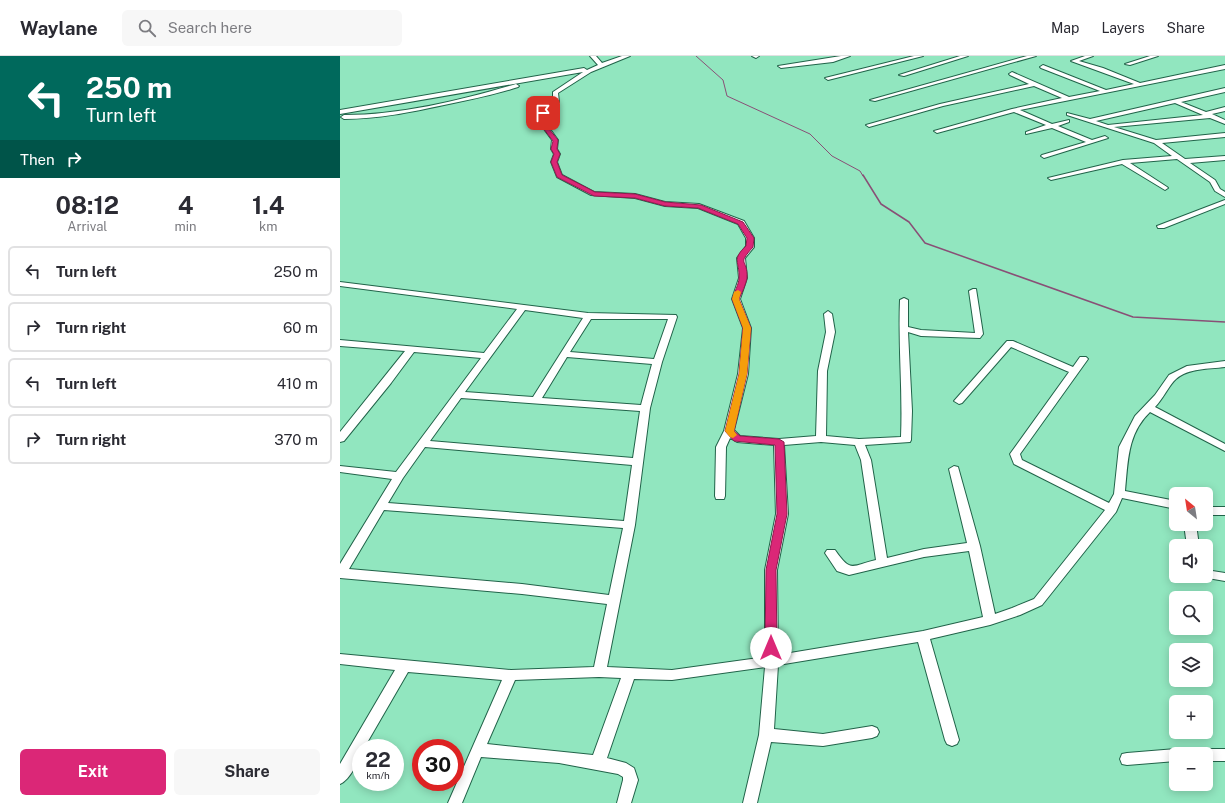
<!DOCTYPE html>
<meta charset="utf-8">
<style>
body{margin:0;font-family:"Public Sans",sans-serif;background:#f7f7f7;color:#2b2b33;height:100vh;display:flex;flex-direction:column;font-size:15px;white-space:nowrap}
*{box-sizing:border-box;margin:0}
p{font-size:13px;color:#7c7c81}
.icon{flex:none;width:22px;height:22px;fill:none;stroke:currentColor;stroke-width:2;stroke-linecap:round;stroke-linejoin:round}
.map{position:relative;flex:1;overflow:hidden}
.details{display:flex;flex-direction:column;background:#fff;width:340px}
.details>*{flex:none}
.hud{background:#00695c;color:#fff;overflow:hidden}
.needle{width:26px;rotate:330deg}
.fabs{position:absolute;left:829px;top:431px;display:grid;gap:8px}
.fabs a{display:grid;place-items:center;width:44px;height:44px;border-radius:6px;background:#fff;box-shadow:0 2px 10px #0003;font-size:20px}
.speed{position:absolute;left:12px;top:683px;display:flex;gap:8px;font-size:20px;font-weight:700;text-align:center}
.speed>*{display:grid;place-content:center;width:52px;height:52px;border-radius:50%;background:#fff;box-shadow:0 2px 10px #0003;line-height:1}
.speed small{font-size:10px;font-weight:400}
.speed .limit{border:6px solid #d22;background:#fff;color:#111}
.pin{position:absolute;display:grid;place-items:center;width:34px;height:34px;color:#fff;margin:-17px;border-radius:8px;box-shadow:0 2px 6px #0006}
.me{position:absolute;width:44px;margin:-22px;rotate:0deg;stroke-linejoin:round;filter:drop-shadow(0 0 3px #0008)}
.turn{display:flex;align-items:center;gap:14px;height:84px;padding:0 20px;font-size:18px}
.turn .icon{width:52px;height:52px;stroke-width:2.5}
.turn b{display:block;font-size:28px;line-height:34px}
.then{display:flex;align-items:center;height:38px;padding:0 20px;background:#0003;gap:8px;font-size:15px}
.eta{display:flex;justify-content:space-evenly;align-items:center;height:68px;text-align:center}
.eta b{font-size:24px;font-weight:700;line-height:28px}
.button{display:flex;gap:8px;margin-top:auto;padding:8px 20px}
.button a{flex:1;height:46px;border-radius:6px;background:#db2777;color:#fff;font-size:16px;font-weight:700;line-height:46px;text-align:center}
.button a+a{background:#f7f7f7;color:#2b2b33}
ul{padding:0;list-style:none}
li{display:flex;align-items:center;gap:12px;height:50px;margin:0 8px 6px;padding:0 12px;border:2px solid #e1e1e2;border-radius:6px}
li div{flex:1}
li b{display:block;font-size:15px}
li em{font-style:normal}
header{display:flex;align-items:center;gap:24px;box-sizing:border-box;height:56px;padding:0 20px;background:#fff;border-bottom:1px solid #e1e1e2}
header strong{font-size:19px}
nav{display:flex;gap:22px;margin-inline-start:auto;font-size:14px}
.search{width:280px;height:36px;background:#f7f7f7;display:flex;align-items:center;gap:10px;box-sizing:border-box;padding:0 14px;border-radius:6px;color:#7c7c81;font-size:15px}
main{display:flex;flex:1;min-height:0}
.map>svg:first-child{display:block}
</style>
<header>
<strong>Waylane</strong>
<div class="search"><svg class="icon" aria-label="search" viewBox="0 0 24 24"><circle cx="10" cy="10" r="6"/><path d="M15 15l6 6"/></svg>Search here</div>
<nav><a>Map</a><a>Layers</a><a>Share</a></nav>
</header>
<main>
<section class="details">
<div class="hud">
<div class="turn"><svg class="icon" aria-label="left" viewBox="0 0 24 24"><path d="M17 20v-9H6M10 6l-5 5 5 5"/></svg><div><b>250 m</b>Turn left</div></div>
<div class="then">Then<svg class="icon" aria-label="right" viewBox="0 0 24 24"><path d="M7 20v-9h11M14 6l5 5-5 5"/></svg></div>
</div>
<div class="eta">
<div><b>08:12</b><p>Arrival</p></div>
<div><b>4</b><p>min</p></div>
<div><b>1.4</b><p>km</p></div>
</div>
<ul>
<li><svg class="icon" aria-label="left" viewBox="0 0 24 24"><path d="M17 20v-9H6M10 6l-5 5 5 5"/></svg><div><b>Turn left</b></div><em>250 m</em></li>
<li><svg class="icon" aria-label="right" viewBox="0 0 24 24"><path d="M7 20v-9h11M14 6l5 5-5 5"/></svg><div><b>Turn right</b></div><em>60 m</em></li>
<li><svg class="icon" aria-label="left" viewBox="0 0 24 24"><path d="M17 20v-9H6M10 6l-5 5 5 5"/></svg><div><b>Turn left</b></div><em>410 m</em></li>
<li><svg class="icon" aria-label="right" viewBox="0 0 24 24"><path d="M7 20v-9h11M14 6l5 5-5 5"/></svg><div><b>Turn right</b></div><em>370 m</em></li>
</ul>
<div class="button"><a>Exit</a><a>Share</a></div>
</section>
<div class="map">
<svg width="885" height="747" viewBox="0 0 885 747">
<rect width="100%" height="100%" fill="#91e6bf"/>
<g fill="none" stroke-linecap="round" stroke-linejoin="round">
<polyline stroke="#894f76" stroke-width="1" points="356,0 383,24 387,40 470,78 492,100 520,115 523,120"/>
<polyline stroke="#894f76" stroke-width="1.5" points="523,119 541,148 569,166 585,187 793,261 885,266"/>
<defs>
<g id="minor">
<path d="M250 0H256L262 7 282 0H290L251 16 218 37 219 46 206 58 207 69 218 84 217 93 220 98 217 106 222 119 254 136 295 138 325 146 359 148 404 165 414 182V191L405 202 407 222 400 243 411 272 408 318 394 374 400 380 439 383 476 380 478 315 486 276 484 258 488 255 492 258 495 276 487 315 486 380 519 383 561 381C563 335 558 290 560 244L564 242 568 244V271L581 274 635 277 629 235 633 233H636L643 278 640 282 581 280 568 276 572 355 571 384 570 386 525 389 531 404 547 502 584 493 627 487 609 413 614 410 618 411 640 490 655 558 672 552 694 543 765 454 674 408 670 398 729 316 671 291 622 347 619 348 614 345 667 285H673L733 311 740 301H746L748 303 680 398 682 404 769 447 774 438 779 391 795 360 815 339 829 319 847 310 885 305V311C869 313 848 312 836 323 829 329 823 343 815 351L885 388V395L810 356C787 378 788 406 785 435L836 445V453L782 442 776 456 702 549 680 559 650 569 590 583 619 684 617 688 612 690 607 688 605 684 578 586 438 609 434 673 483 678 532 670 537 672 539 676 537 680 532 682 483 690 431 686 417 747H403L419 679 425 611 332 624 294 623 267 702 286 707 294 712 298 724 291 747H277L283 724V721L278 718 219 707 141 701 122 747H108L162 624 68 616 24 692H21C21 702 10 724 0 728V708L55 614 0 608V598L171 614 254 611 267 548 182 538 0 522V508L52 423 0 416V410L56 416 141 302 74 296 51 327 4 385 0 386V376L65 295 0 290V284L144 297 177 253 0 230V226L248 257 336 259 337 261 322 306 310 352 295 469 267 611 332 614 425 601V514L436 458 434 389 397 386 390 382 386 391 385 440 384 443H376L375 440 376 391 384 375 398 318 403 272 392 243 399 222 397 202 406 190V182L398 168 358 152 325 150 295 142 251 139 217 121 211 106 214 98 211 93 212 84 201 69 200 57 213 46V36L243 16 0 58V54L244 12 247 14 258 9ZM185 254 243 262 193 341 125 336ZM251 263H328L314 303 230 296ZM227 301 312 308 301 349 202 342ZM121 342 300 355 293 402 90 385ZM481 386 515 389 521 404 536 504C511 510 511 517 495 494H487L485 497 497 515 509 519 584 501 629 495 643 561 583 575 438 599 437 514 448 458 444 389ZM85 391 292 409 284 465 48 447 63 422ZM44 454 283 472 269 539 182 528 9 513ZM259 621 281 622 253 699 147 688 175 624Z"/>
<polygon points="412,0 419,0 416,2"/>
<polygon points="501,0 510,0 493,6 441,12 438,10"/>
<polygon points="574,0 583,0 488,24 485,22"/>
<polygon points="620,0 628,0 564,20 559,19"/>
<polygon points="687,0 696,0 535,45 530,44"/>
<polygon points="745,0 753,0 739,5 763,12 800,27 885,9 885,13 680,54 712,68 729,64 729,66 718,70 752,84 765,80 768,82 704,102 701,100 702,99 746,86 712,72 686,78 686,76 706,69 674,56 597,77 594,75 672,53 722,42 694,30 603,50 529,71 526,69 600,48 689,28 670,19 669,18 672,16 729,41 760,35 701,12 700,11 703,9 766,34 794,28 731,5"/>
<polygon points="810,0 818,0 790,9 785,8"/>
<path d="M176 28 179 30 178 31C154 39 129 44 104 49 71 56 38 63 4 63L1 61 4 59C62 59 121 44 176 28Z"/>
<path d="M885 32V36L841 46 866 56 885 51V55L872 58 885 64V68L870 62 774 71 816 84 885 77V81L822 87 845 103 885 100V104L850 107 875 124 880 133 885 136V141L875 135 870 126 837 103 790 107 827 131 828 132 825 134 782 108 711 124 708 122 783 104 832 100 814 87 727 59V57L750 63ZM835 47 863 59 768 69 756 65Z"/>
<polygon points="885,144 885,148 824,172 818,172 817,170"/>
<rect x="866" y="451" width="19" height="8"/>
<polygon points="844,468 856,468 859,490 847,490"/>
<polygon points="866,514 885,517 885,525 862,521 861,520 866,520"/>
<polygon points="836,693 841,694 843,698 836,698 836,705 787,709 782,708 780,703 782,698 787,697"/>
<polygon points="866,693 885,693 885,705 866,705 866,698 859,698 861,694"/>
</g>
</defs>
<use href="#minor" stroke="#216349" stroke-width="2"/>
<use href="#minor" fill="#fff" fill-rule="evenodd"/>
</g>
<path fill="#db2777" stroke="#8e194d" d="M203 55 205 57V68L218 84 217 93 220 98 217 106 222 119 255 136 295 138 325 146 361 149 403 166 414 182 413 191C396 210 408 202 407 222 406 228 402 237 399 243L411 272 407 318 394 375 400 380 439 383 444 386 447 458 436 514 437 592 435 595H427L425 592 426 514 437 458 435 389 394 385 385 375 399 318 403 272 392 243C394 237 399 228 399 222 400 205 391 204 406 190L407 182 398 168 358 152 325 150 295 142 254 140 217 121 211 106 214 98 211 93 213 85 200 68V57Z"/>
<polygon fill="#f59e0b" points="398,234 401,236 399,243 411,272 407,318 394,375 397,379 393,382 390,381 385,375 399,318 403,272 392,243 394,236"/>
</svg>
<div class="fabs">
<a><svg class="needle" viewBox="-14 -14 28 28"><path d="M0-13l5 13h-10z" fill="#e53935"/><path d="M0 13l5-13h-10z" fill="#7c7c81"/></svg></a>
<a><svg class="icon" aria-label="sound" viewBox="0 0 24 24"><path d="M4 9h4l5-4v14l-5-4H4zM17 9q2 3 0 6"/></svg></a>
<a><svg class="icon" aria-label="search" viewBox="0 0 24 24"><circle cx="10" cy="10" r="6"/><path d="M15 15l6 6"/></svg></a>
<a><svg class="icon" aria-label="layers" viewBox="0 0 24 24"><path d="M12 4l9 5-9 5-9-5zM3 14l9 5 9-5"/></svg></a>
<a>+</a>
<a>−</a>
</div>
<div class="speed"><div>22<small>km/h</small></div><div class="limit">30</div></div>
<div class="pin" style="left:203px;top:57px;background:#d93025"><svg class="icon" aria-label="arrive" viewBox="0 0 24 24"><path d="M6 21V4h12l-3 4 3 4H6"/></svg></div>
<svg class="me" style="left:431px;top:592px" viewBox="-20 -20 40 40"><circle r="19" fill="#fff"/><path d="M0-13L10 11 0 6-10 11z" fill="#db2777"/></svg>
</div>
</main>
